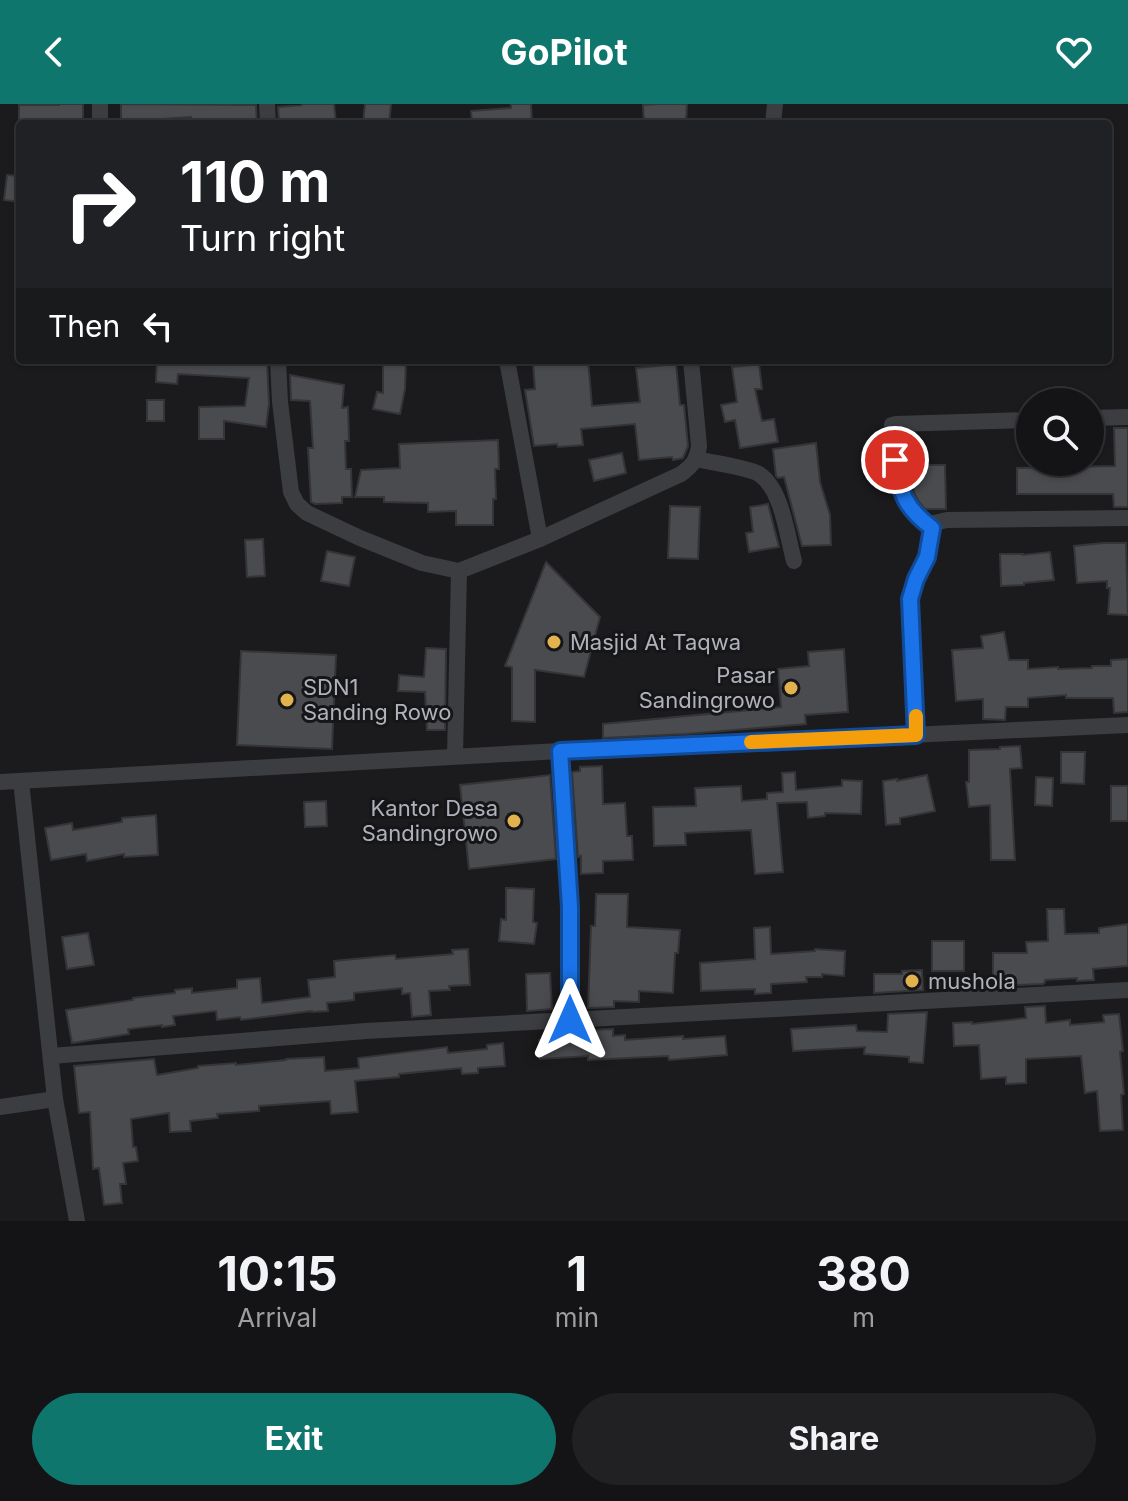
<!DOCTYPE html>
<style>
body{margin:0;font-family:Inter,sans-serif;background:#212123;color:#f1f3f6;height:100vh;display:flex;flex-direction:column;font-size:30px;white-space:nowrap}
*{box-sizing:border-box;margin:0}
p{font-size:26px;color:#9d9ea1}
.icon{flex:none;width:44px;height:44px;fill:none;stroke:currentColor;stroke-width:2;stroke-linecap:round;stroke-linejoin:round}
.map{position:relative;height:1117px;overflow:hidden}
.side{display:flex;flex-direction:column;background:#141416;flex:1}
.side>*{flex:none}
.hud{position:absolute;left:16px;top:16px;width:1096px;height:244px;border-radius:8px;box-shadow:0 2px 6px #0004,0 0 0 2px #333335;background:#202124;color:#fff;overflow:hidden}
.tools{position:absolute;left:1016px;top:284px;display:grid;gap:16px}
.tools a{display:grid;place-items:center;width:88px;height:88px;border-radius:50%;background:#141416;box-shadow:0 2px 6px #0004,0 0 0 2px #333335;font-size:40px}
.pin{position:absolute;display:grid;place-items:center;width:68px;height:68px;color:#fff;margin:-34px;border:4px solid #fff;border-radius:50%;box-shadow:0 2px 8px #0007}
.me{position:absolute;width:88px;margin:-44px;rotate:0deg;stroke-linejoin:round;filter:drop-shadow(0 0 6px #0008)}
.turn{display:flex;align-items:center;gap:28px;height:168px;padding:0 32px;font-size:36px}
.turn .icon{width:104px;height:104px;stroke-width:2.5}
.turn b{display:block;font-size:56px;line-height:68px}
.then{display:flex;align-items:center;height:76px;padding:0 32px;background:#0003;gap:16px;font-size:30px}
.eta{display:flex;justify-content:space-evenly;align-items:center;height:136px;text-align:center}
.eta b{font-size:48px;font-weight:700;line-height:56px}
.button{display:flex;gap:16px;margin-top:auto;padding:16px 32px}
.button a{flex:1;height:92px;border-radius:48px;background:#0f766e;color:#fff;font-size:32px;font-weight:700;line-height:92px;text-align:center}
.button a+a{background:#212123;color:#f1f3f6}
header{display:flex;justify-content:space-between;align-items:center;height:104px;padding:0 32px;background:#0f766e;color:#fff;font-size:36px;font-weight:700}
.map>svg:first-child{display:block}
</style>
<header><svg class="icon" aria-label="back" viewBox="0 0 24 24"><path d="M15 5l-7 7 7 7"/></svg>GoPilot<svg class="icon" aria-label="heart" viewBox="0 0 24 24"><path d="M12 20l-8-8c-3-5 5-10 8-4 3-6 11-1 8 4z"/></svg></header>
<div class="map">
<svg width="1128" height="1117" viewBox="0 0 1128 1117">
<rect width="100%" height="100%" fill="#1b1b1d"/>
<g fill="#4a4b4f" stroke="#353538" stroke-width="2">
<polygon points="59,0 83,0 83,20 19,20 19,1 59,1"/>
<polygon points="121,0 256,1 257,20 215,20 214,17 191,18 191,13 150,16 150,20 121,20"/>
<polygon points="302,0 334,0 336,19 279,20 278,3 302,1"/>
<polygon points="365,0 391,0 389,20 363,20"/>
<polygon points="511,0 531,0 532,20 472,20 471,7 511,4"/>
<polygon points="658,0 687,0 686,19 668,19 668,17 644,18 643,1"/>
<polygon points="7,71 20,72 20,98 4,96"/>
<polygon points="157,256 236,256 236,258 267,258 269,300 266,323 224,317 224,335 199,335 199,303 245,302 249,274 178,270 177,280 156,278"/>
<polygon points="383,256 406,256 405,285 400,310 373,305 377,288 383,289"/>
<polygon points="566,256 588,256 592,302 640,298 636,264 676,260 680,301 684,301 688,342 683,354 673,356 672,353 639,356 635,320 581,325 583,341 558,343 557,340 534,342 525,286 535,285 533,259"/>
<polygon points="759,260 762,285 755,285 762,317 774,315 778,338 740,344 735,316 725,318 721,301 737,298 732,263"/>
<polygon points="290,271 344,281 342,304 348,303 349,337 345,337 346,365 351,365 352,393 342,393 342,399 315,400 311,398 308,344 313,344 310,297 291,296"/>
<rect x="147" y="296" width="17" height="21"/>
<polygon points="1114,324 1128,324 1128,403 1114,403 1113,390 1017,390 1017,364 1115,362"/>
<polygon points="498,336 499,365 495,365 496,395 493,395 493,421 456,421 456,407 428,408 428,399 384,398 384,393 355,393 361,366 400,364 399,340"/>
<polygon points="816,339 820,378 830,411 831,441 802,442 784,373 778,374 776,372 773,345"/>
<polygon points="622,349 626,369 594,377 589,356"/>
<polygon points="914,361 945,361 946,405 925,405 919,398 914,389"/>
<polygon points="768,400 779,443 749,448 746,429 753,428 750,403"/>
<polygon points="670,402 700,403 698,455 668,454"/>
<polygon points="263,435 265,472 247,473 245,436"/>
<polygon points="1103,439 1126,439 1128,511 1108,510 1110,484 1107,484 1107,477 1077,479 1074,442"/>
<polygon points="327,447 355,453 349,482 321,477"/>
<polygon points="1050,448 1054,476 1024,479 1024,481 1001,482 1000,450 1023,450 1023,451"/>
<polygon points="546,458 600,513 584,573 535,566 535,618 512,617 512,563 505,562"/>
<polygon points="1004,528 1009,556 1028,556 1028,565 1058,563 1058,565 1092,564 1092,562 1111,562 1111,556 1128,555 1128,608 1114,609 1113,594 1066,594 1066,591 1028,594 1028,603 1006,603 1005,616 983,615 983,595 956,597 952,546 983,544 981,532"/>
<polygon points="426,544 446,545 445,626 427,626 425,588 398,587 399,571 424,573"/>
<polygon points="844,545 848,608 805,611 806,620 687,630 603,634 603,620 781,603 778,565 809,562 808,548"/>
<polygon points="241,547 336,551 332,645 237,641"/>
<polygon points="1020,642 1022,664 1010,665 1015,756 991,756 990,701 969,703 966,678 969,678 969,646 1000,645 1000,643"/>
<polygon points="1061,648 1085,648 1084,680 1061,679"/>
<polygon points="602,662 603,700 625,699 627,732 632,732 633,756 603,757 603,769 581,770 581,752 578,753 572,668 580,667 580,663"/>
<polygon points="795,668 796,686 842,682 842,676 862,677 861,710 825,709 825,712 808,714 807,698 777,699 783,768 755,770 751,726 685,729 686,741 654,742 653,703 696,702 695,684 741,682 742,697 767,695 767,689 783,688 782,669"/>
<polygon points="550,671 556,755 469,765 460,681"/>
<polygon points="927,671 935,707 900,714 900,720 886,721 883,677 897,675 897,677"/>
<polygon points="1036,673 1053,674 1052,702 1035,701"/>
<rect x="1111" y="682" width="17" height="35"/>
<polygon points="326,697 327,722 305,723 304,698"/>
<polygon points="156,711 158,751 124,753 124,750 87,757 86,750 51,756 45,724 72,719 73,726 122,718 122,714"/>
<polygon points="506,784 534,785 533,818 537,819 534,840 499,837 501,815 506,816"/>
<polygon points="596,790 628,790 627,823 680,826 678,849 675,849 673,889 639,887 639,898 614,897 614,903 588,904 591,822 595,822"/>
<polygon points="1047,805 1064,805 1065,830 1099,829 1099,824 1128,820 1128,862 1093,865 1094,876 1077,877 1077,874 1045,876 1045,878 1043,880 993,882 993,849 1027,849 1026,838 1048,837"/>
<polygon points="770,823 771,850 815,847 815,845 845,847 844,872 822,870 822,873 806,873 807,878 771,880 771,889 755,890 755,885 701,887 700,859 755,855 754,824"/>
<polygon points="88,829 94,861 67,865 62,833"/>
<rect x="932" y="837" width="32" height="30"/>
<polygon points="468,845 470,881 449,882 450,886 429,887 431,911 412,913 410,889 402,890 402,884 354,889 354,896 327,899 328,907 312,908 312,907 241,916 240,913 217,916 216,907 173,912 175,921 162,923 162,921 128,925 129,930 72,939 66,906 133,896 133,894 175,889 175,886 192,884 192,889 237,884 237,876 260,874 262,899 310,893 308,876 335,873 334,857 395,851 396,855 453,850 452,846"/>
<polygon points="922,866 923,886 874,889 874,870 902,870 902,867"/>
<polygon points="550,869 552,905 527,907 526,870"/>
<polygon points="1045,902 1046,919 1070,916 1070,921 1104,918 1103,911 1119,910 1123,947 1120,948 1124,990 1121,991 1123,1026 1100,1027 1097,987 1085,989 1081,952 1026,955 1026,979 1006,980 1006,973 981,975 979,941 954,942 953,919 972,918 972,920 1026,914 1025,903"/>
<polygon points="927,908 923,959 909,958 909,953 864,950 865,943 793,947 791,925 856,921 857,927 887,928 888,910"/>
<polygon points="613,925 613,932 625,931 625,936 683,932 683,935 725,932 727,951 669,956 668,952 588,956 588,952 540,955 539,936 587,933 587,926"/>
<polygon points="503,939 505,962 478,964 478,969 462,970 461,964 399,970 399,973 355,977 358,1008 331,1010 330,997 259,1002 259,1007 217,1010 218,1014 190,1017 191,1027 170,1028 169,1009 131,1015 133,1043 136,1043 138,1057 123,1059 126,1080 120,1080 122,1099 104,1101 99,1064 93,1065 90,1008 79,1009 74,962 154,955 157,971 198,964 198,962 236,959 236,961 286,956 286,955 324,953 325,967 359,964 358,954 447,943 448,949 487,945 487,941"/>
</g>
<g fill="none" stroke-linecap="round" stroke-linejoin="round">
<g stroke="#3c3d41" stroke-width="16">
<polyline points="100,0 100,20"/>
<polyline points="267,0 268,20"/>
<polyline points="773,20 775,0"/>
<path d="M278 256 280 298 291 388 297 400 307 409 360 434 422 459 459 467 540 435 681 370C693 361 697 356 699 342L691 256"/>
<polyline points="507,256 540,435"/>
<polyline points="1090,314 1128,313"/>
<path d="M697 355C712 359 747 363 759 370 782 385 787 431 794 457"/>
<path d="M932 424C923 418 914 411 908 402 896 383 891 344 892 321L896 320 1030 316"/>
<path d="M916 631 910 495C914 478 923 467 927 452 931 441 929 430 934 419L947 416 1128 414"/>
<polyline points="560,647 570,803 570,916"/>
<polyline points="455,652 459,467"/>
<polyline points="21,677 55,995 77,1117"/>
<polyline points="0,678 560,647 1128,621"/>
<polyline points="51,952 366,927 1128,886"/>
<polyline points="0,1003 55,995"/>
</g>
</g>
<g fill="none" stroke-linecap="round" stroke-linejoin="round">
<defs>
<path id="route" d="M570 916V803L560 647 916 631 910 495 916 475 927 453 932 424C904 403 901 390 895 356"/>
</defs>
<use href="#route" stroke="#114b97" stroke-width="20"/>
<use href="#route" stroke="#1a73e8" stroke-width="14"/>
<polyline stroke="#f59e0b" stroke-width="14" points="751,638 916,631 916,612"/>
</g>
<g fill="#e2b24e" stroke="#161618" stroke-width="3">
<circle cx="554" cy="538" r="8"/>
<circle cx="791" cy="584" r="8"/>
<circle cx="287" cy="596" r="8"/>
<circle cx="514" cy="717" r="8"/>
<circle cx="912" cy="877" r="8"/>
</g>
<g text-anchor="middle" stroke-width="6" stroke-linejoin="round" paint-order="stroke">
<g font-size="22" fill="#afb2bb" stroke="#161618" text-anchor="start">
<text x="570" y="546">Masjid At Taqwa</text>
<text x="775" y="579" text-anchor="end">Pasar<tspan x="775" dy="25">Sandingrowo</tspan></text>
<text x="303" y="591">SDN1<tspan x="303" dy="25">Sanding Rowo</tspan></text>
<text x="498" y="712" text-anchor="end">Kantor Desa<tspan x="498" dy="25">Sandingrowo</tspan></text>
<text x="928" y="885">mushola</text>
</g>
</g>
</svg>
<div class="tools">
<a><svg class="icon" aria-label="search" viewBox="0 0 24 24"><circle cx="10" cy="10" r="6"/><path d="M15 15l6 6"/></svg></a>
</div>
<div class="pin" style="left:895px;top:356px;background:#d93025"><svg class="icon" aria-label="arrive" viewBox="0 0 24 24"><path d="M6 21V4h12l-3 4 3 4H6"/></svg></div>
<svg class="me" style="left:570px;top:916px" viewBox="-20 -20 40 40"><path d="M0-17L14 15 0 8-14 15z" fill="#1a73e8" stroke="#fff" stroke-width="4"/></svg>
<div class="hud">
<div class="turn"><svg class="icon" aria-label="right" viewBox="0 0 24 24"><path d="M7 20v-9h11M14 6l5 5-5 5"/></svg><div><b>110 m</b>Turn right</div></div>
<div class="then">Then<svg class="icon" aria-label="left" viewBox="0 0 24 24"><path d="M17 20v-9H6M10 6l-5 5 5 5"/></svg></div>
</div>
</div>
<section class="side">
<div class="eta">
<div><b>10:15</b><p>Arrival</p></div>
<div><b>1</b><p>min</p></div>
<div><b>380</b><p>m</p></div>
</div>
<div class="button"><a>Exit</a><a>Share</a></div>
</section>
